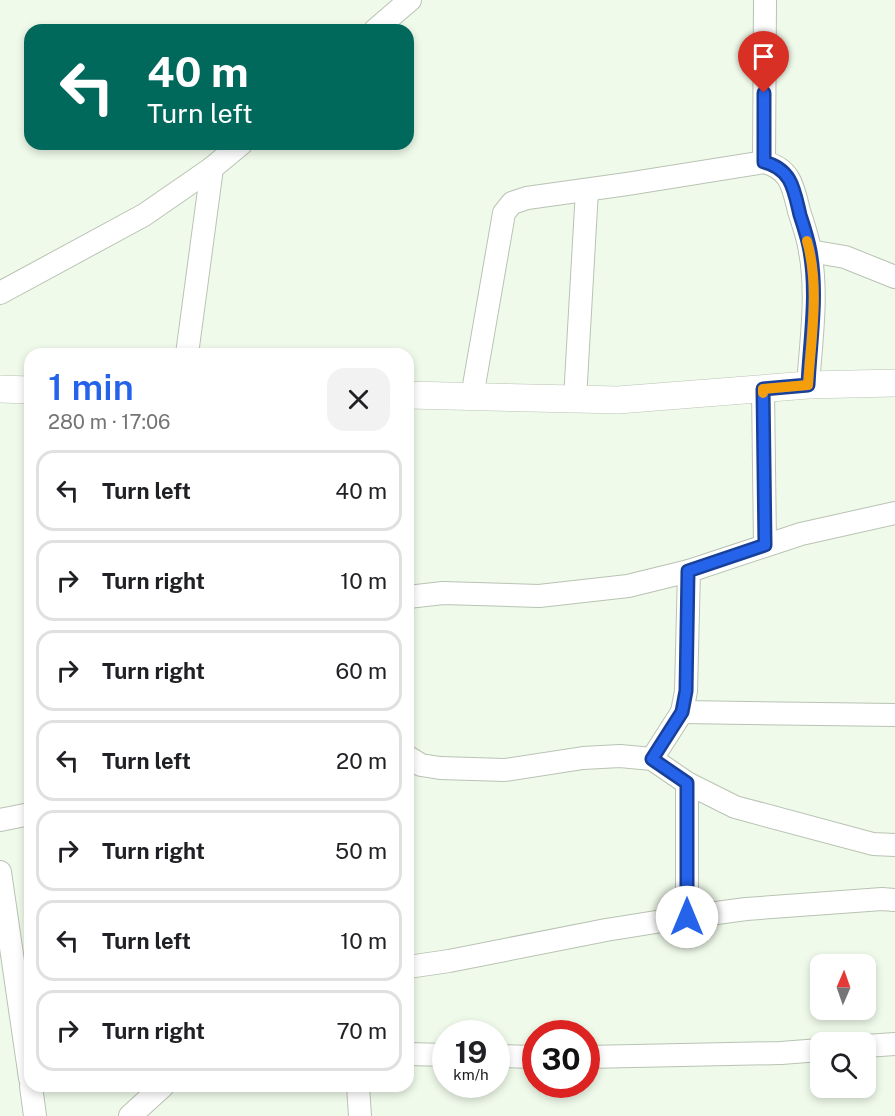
<!DOCTYPE html>
<meta charset="utf-8">
<style>
body{margin:0;font-family:"Public Sans",sans-serif;background:#f2f2f2;color:#202124;height:100vh;display:flex;flex-direction:column;font-size:22px;white-space:nowrap}
*{box-sizing:border-box;margin:0}
p{font-size:20px;color:#757577}
.icon{flex:none;width:33px;height:33px;fill:none;stroke:currentColor;stroke-width:2;stroke-linecap:round;stroke-linejoin:round}
.map{position:relative;flex:1;overflow:hidden}
.details{position:absolute;left:24px;top:348px;width:390px;height:744px;display:flex;flex-direction:column;background:#fff;border-radius:18px;box-shadow:0 3px 9px #0003}
.details>*{flex:none}
.banner{position:absolute;left:24px;top:24px;width:390px;height:126px;border-radius:18px;box-shadow:0 3px 9px #0003;background:#00695c;color:#fff;overflow:hidden}
.needle{width:39px;rotate:2deg}
.controls{position:absolute;left:810px;top:954px;display:grid;gap:12px}
.controls a{display:grid;place-items:center;width:66px;height:66px;border-radius:12px;background:#fff;box-shadow:0 3px 9px #0003;font-size:30px}
.speed{position:absolute;left:432px;top:1020px;display:flex;gap:12px;font-size:30px;font-weight:700;text-align:center}
.speed>*{display:grid;place-content:center;width:78px;height:78px;border-radius:50%;background:#fff;box-shadow:0 3px 9px #0003;line-height:1}
.speed small{font-size:15px;font-weight:400}
.speed .limit{border:9px solid #d22;background:#fff;color:#111}
.pin{position:absolute;display:grid;place-items:center;width:51px;height:51px;color:#fff;margin:-62px -26px;border-radius:50% 50% 50% 0;rotate:-45deg;box-shadow:0 0 6px #0007}
.pin .icon{rotate:45deg}
.me{position:absolute;width:66px;margin:-33px;rotate:0deg;stroke-linejoin:round;filter:drop-shadow(0 0 4px #0008)}
.turn{display:flex;align-items:center;gap:21px;height:126px;padding:0 24px;font-size:27px}
.turn .icon{width:78px;height:78px;stroke-width:2.5}
.turn b{display:block;font-size:42px;line-height:51px}
.round{display:grid;place-items:center;flex:none;width:63px;height:63px;border-radius:18px;background:#f2f2f2}
.summary{display:flex;align-items:center;justify-content:space-between;height:102px;padding:0 24px}
h1{font-size:36px;font-weight:600;line-height:45px;color:#2563eb}
ul{padding:0;list-style:none}
li{display:flex;align-items:center;gap:18px;height:81px;margin:0 12px 9px;padding:0 12px;border:3px solid #e0e0e0;border-radius:18px}
li div{flex:1}
li b{display:block;font-size:22px}
li em{font-style:normal}
.map>svg:first-child{display:block}
</style>
<div class="map">
<svg width="895" height="1116" viewBox="0 0 895 1116">
<rect width="100%" height="100%" fill="#effaea"/>
<polygon fill="#646d5f" points="118,24 119,30 72,30 71,25"/>
<g fill="none" stroke-linecap="round" stroke-linejoin="round">
<defs>
<g id="minor">
<polyline points="375,30 410,0"/>
<polyline points="764,162 765,0"/>
<polyline points="810,251 845,257 895,277"/>
<polyline points="0,293 144,215 212,168 241,144"/>
<polyline points="187,354 212,168"/>
<polyline points="763,389 765,545"/>
<path d="M472 397 504 213 512 203 527 198 627 184 764 162C791 169 793 187 799 211 803 224 808 237 810 251 818 295 811 341 808 385"/>
<polyline points="575,399 587,190"/>
<polyline points="408,597 443,593 539,596 628,586 689,571 801,534 895,513"/>
<polyline points="682,712 895,715"/>
<polyline points="408,757 421,765 440,768 505,770 583,758 620,756 652,759 687,783 735,807 873,844 895,845"/>
<polyline points="652,759 682,712 686,691 689,571"/>
<polyline points="0,820 30,814"/>
<polyline points="0,872 30,1078"/>
<polyline points="687,917 687,783"/>
<polyline points="408,967 449,961 606,930 687,917 746,909 882,899 895,900"/>
<polyline points="866,1046 895,1044"/>
<polyline points="408,1054 446,1055"/>
<polyline points="496,1056 536,1057"/>
<polyline points="586,1057 781,1053 820,1050"/>
<polyline points="31,1086 35,1116"/>
<polyline points="358,1086 360,1116"/>
<polyline points="130,1116 163,1086"/>
</g>
<g id="tertiary">
<polyline points="0,389 30,390"/>
<polyline points="408,395 618,400 808,385 895,383"/>
</g>
</defs>
<use href="#minor" stroke="#b9c3b4" stroke-width="24"/>
<use href="#tertiary" stroke="#b9c3b4" stroke-width="28"/>
<use href="#minor" stroke="#fff" stroke-width="22"/>
<use href="#tertiary" stroke="#fff" stroke-width="27"/>
</g>
<g fill="none" stroke-linecap="round" stroke-linejoin="round">
<defs>
<path id="route" d="M687 917V783L652 759 682 712 686 691 688 571 765 545 763 389 808 385C810 341 818 295 810 251 808 239 804 227 800 215 794 190 792 169 764 162V93"/>
</defs>
<use href="#route" stroke="#184099" stroke-width="15"/>
<use href="#route" stroke="#2563eb" stroke-width="10"/>
<path stroke="#f59e0b" stroke-width="10" d="M763 393V389L808 385C811 338 820 287 807 241"/>
</g>
</svg>
<div class="controls">
<a><svg class="needle" viewBox="-14 -14 28 28"><path d="M0-13l5 13h-10z" fill="#e53935"/><path d="M0 13l5-13h-10z" fill="#757577"/></svg></a>
<a><svg class="icon" aria-label="search" viewBox="0 0 24 24"><circle cx="10" cy="10" r="6"/><path d="M15 15l6 6"/></svg></a>
</div>
<div class="speed"><div>19<small>km/h</small></div><div class="limit">30</div></div>
<div class="pin" style="left:764px;top:93px;background:#d93025"><svg class="icon" aria-label="arrive" viewBox="0 0 24 24"><path d="M6 21V4h12l-3 4 3 4H6"/></svg></div>
<svg class="me" style="left:687px;top:917px" viewBox="-20 -20 40 40"><circle r="19" fill="#fff"/><path d="M0-13L10 11 0 6-10 11z" fill="#2563eb"/></svg>
<div class="banner">
<div class="turn"><svg class="icon" aria-label="left" viewBox="0 0 24 24"><path d="M17 20v-9H6M10 6l-5 5 5 5"/></svg><div><b>40 m</b>Turn left</div></div>
</div>
<section class="details">
<div class="summary"><div><h1>1 min</h1><p>280 m · 17:06</p></div><a class="round"><svg class="icon" aria-label="close" viewBox="0 0 24 24"><path d="M6 6l12 12M18 6L6 18"/></svg></a></div>
<ul>
<li><svg class="icon" aria-label="left" viewBox="0 0 24 24"><path d="M17 20v-9H6M10 6l-5 5 5 5"/></svg><div><b>Turn left</b></div><em>40 m</em></li>
<li><svg class="icon" aria-label="right" viewBox="0 0 24 24"><path d="M7 20v-9h11M14 6l5 5-5 5"/></svg><div><b>Turn right</b></div><em>10 m</em></li>
<li><svg class="icon" aria-label="right" viewBox="0 0 24 24"><path d="M7 20v-9h11M14 6l5 5-5 5"/></svg><div><b>Turn right</b></div><em>60 m</em></li>
<li><svg class="icon" aria-label="left" viewBox="0 0 24 24"><path d="M17 20v-9H6M10 6l-5 5 5 5"/></svg><div><b>Turn left</b></div><em>20 m</em></li>
<li><svg class="icon" aria-label="right" viewBox="0 0 24 24"><path d="M7 20v-9h11M14 6l5 5-5 5"/></svg><div><b>Turn right</b></div><em>50 m</em></li>
<li><svg class="icon" aria-label="left" viewBox="0 0 24 24"><path d="M17 20v-9H6M10 6l-5 5 5 5"/></svg><div><b>Turn left</b></div><em>10 m</em></li>
<li><svg class="icon" aria-label="right" viewBox="0 0 24 24"><path d="M7 20v-9h11M14 6l5 5-5 5"/></svg><div><b>Turn right</b></div><em>70 m</em></li>
</ul>
</section>
</div>
